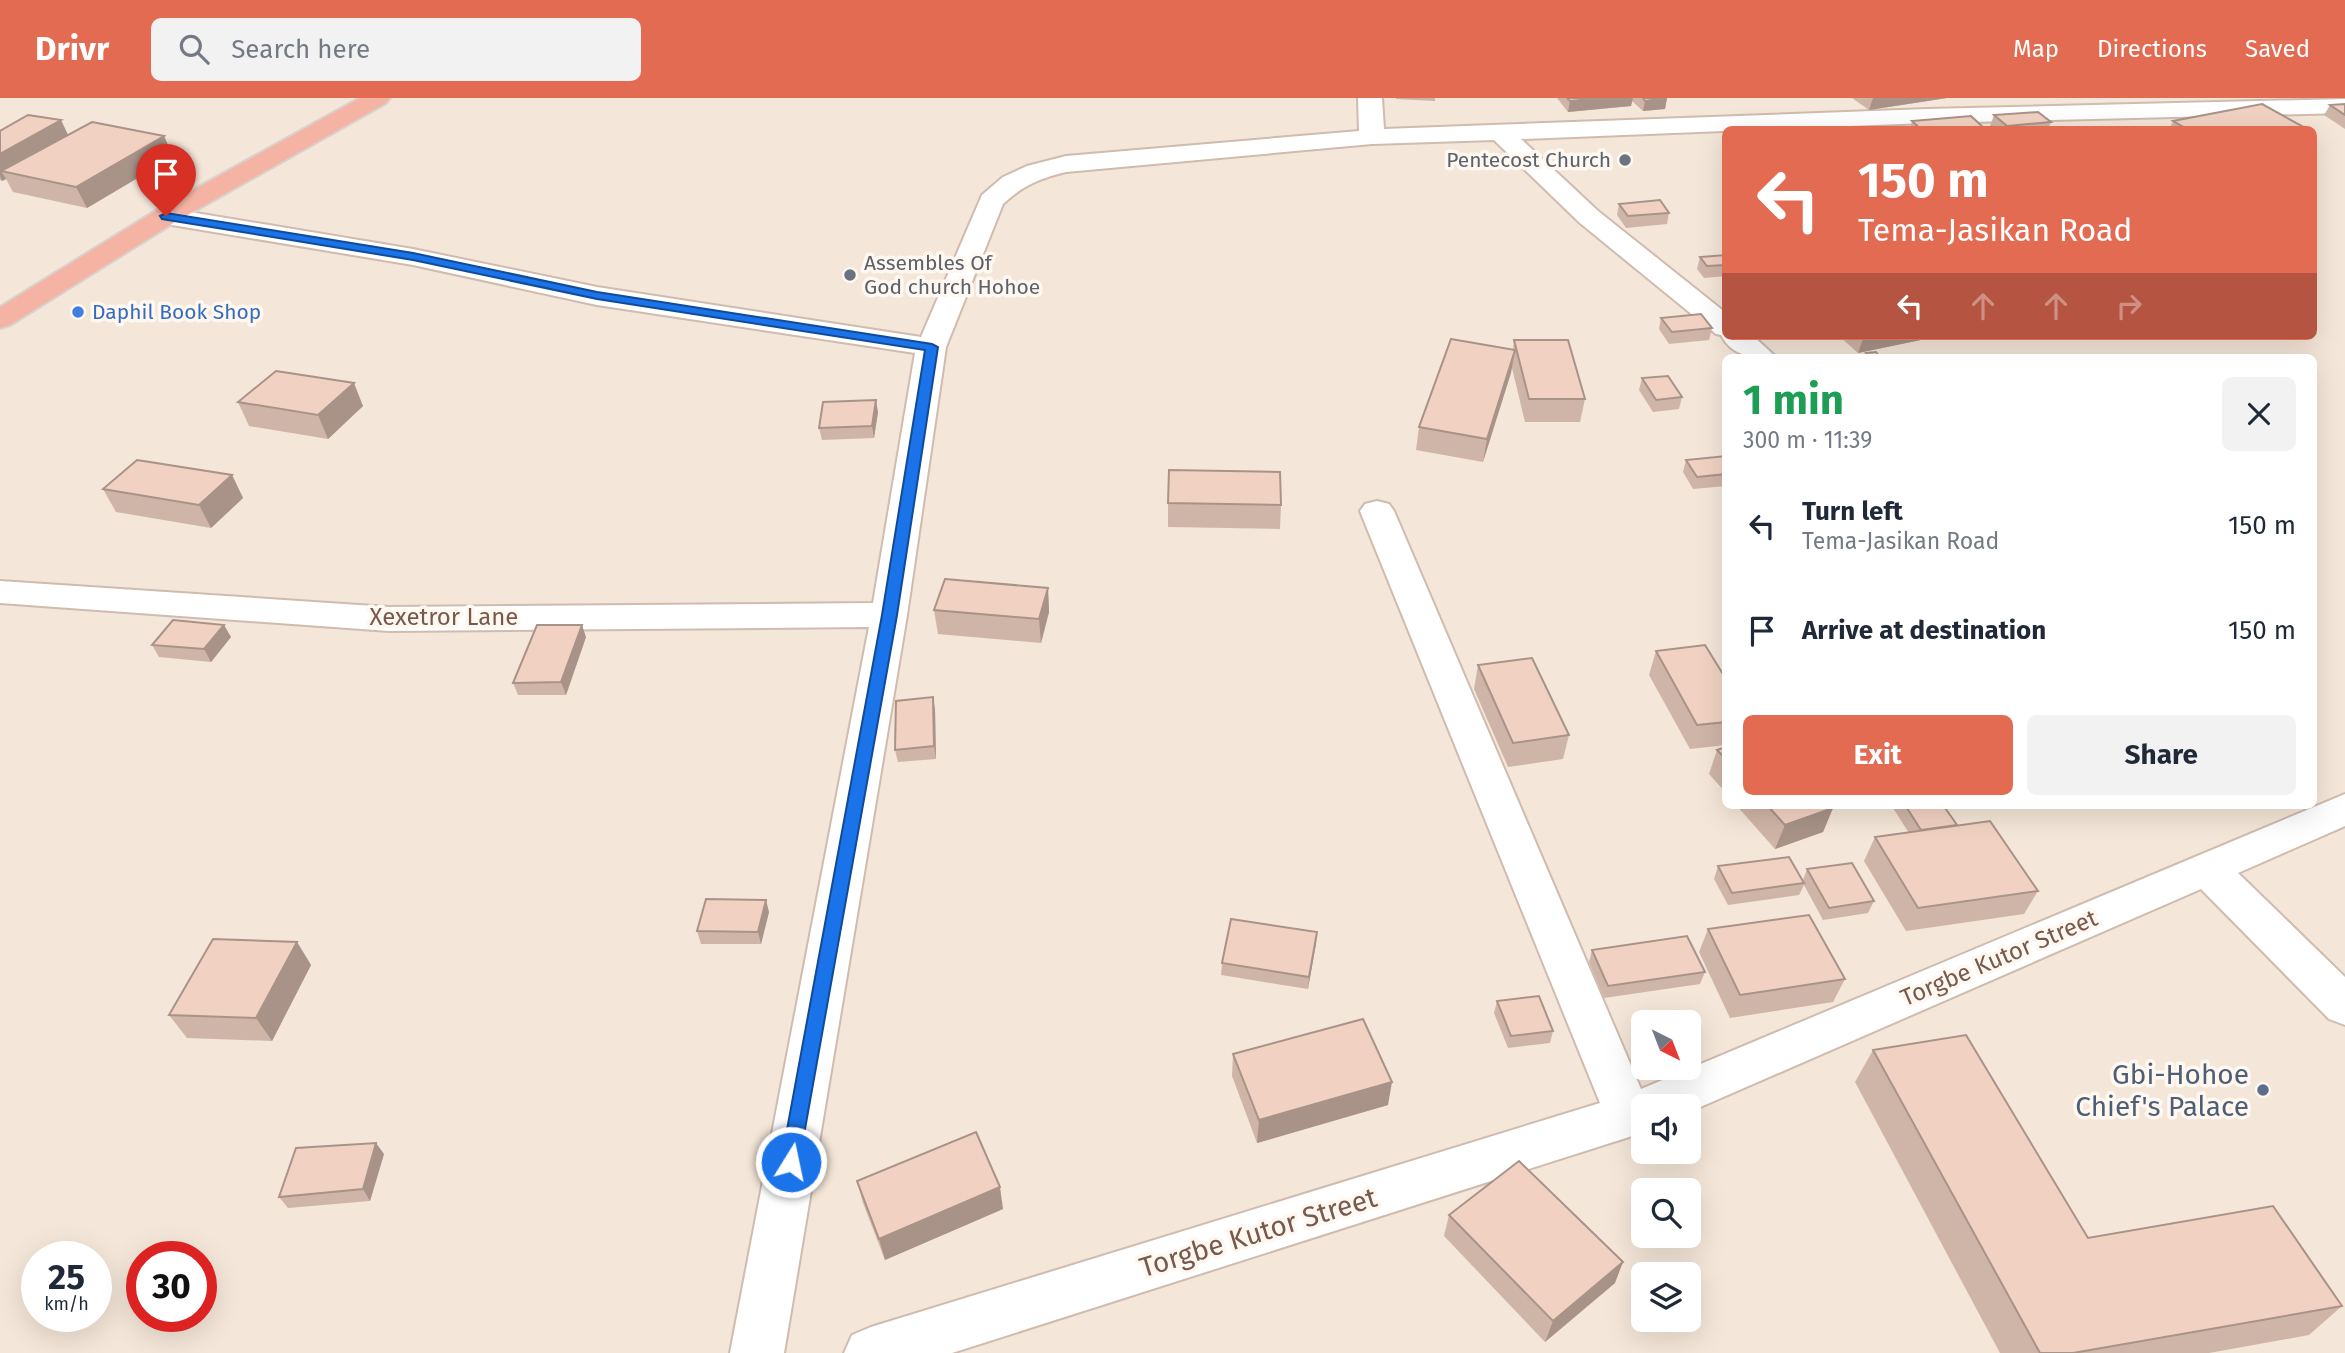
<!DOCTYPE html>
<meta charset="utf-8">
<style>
body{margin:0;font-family:"Fira Sans",sans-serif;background:#f2f2f3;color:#1f2937;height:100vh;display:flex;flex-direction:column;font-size:26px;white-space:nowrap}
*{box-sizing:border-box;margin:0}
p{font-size:23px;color:#747a83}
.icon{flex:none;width:38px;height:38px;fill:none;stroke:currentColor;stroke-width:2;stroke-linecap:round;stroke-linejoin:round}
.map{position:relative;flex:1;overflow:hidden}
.drawer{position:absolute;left:1722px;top:256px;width:595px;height:455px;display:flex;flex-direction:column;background:#fff;border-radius:10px;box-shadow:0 7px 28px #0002}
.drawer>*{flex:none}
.top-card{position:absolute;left:1722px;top:28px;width:595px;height:214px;border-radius:10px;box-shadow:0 7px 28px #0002;background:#e36b52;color:#fff;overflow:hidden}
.needle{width:46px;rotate:138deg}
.tools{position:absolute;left:1631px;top:912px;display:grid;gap:14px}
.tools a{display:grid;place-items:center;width:70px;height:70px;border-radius:10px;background:#fff;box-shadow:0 7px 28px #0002;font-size:35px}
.speed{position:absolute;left:21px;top:1143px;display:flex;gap:14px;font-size:35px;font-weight:700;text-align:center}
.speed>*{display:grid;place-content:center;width:91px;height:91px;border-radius:50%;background:#fff;box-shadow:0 7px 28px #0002;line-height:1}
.speed small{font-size:18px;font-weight:400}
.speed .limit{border:10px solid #d22;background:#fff;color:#111}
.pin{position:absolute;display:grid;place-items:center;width:60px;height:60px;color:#fff;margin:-72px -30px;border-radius:50% 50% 50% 0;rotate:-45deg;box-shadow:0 0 7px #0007}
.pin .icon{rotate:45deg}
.me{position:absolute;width:77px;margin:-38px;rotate:10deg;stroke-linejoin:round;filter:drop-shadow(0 0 5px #0008)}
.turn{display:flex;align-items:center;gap:24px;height:147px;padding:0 21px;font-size:32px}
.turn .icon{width:91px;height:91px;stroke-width:2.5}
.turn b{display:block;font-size:49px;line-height:60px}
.lanes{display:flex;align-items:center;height:66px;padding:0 21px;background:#0003;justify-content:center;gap:35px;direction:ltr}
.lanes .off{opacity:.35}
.round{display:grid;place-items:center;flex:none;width:74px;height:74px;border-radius:10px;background:#f2f2f3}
.summary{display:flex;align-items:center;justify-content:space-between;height:119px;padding:0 21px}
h1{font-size:42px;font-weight:700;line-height:52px;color:#1e9e55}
.cta{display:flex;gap:14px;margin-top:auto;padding:14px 21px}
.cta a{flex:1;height:80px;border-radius:10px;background:#e36b52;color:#fff;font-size:28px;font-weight:700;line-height:80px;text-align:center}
.cta a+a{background:#f2f2f3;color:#1f2937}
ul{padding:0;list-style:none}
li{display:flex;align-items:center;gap:21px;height:105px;padding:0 21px}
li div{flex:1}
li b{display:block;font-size:26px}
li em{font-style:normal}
header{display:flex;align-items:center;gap:42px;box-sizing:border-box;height:98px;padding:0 35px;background:#e36b52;color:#fff}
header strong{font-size:33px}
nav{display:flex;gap:38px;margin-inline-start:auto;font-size:24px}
.search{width:490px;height:63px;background:#f2f2f3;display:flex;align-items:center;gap:18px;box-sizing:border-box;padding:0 24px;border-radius:10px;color:#747a83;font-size:26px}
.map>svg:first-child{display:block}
</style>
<header>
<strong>Drivr</strong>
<div class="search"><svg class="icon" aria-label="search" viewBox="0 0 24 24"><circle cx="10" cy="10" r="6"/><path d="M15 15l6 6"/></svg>Search here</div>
<nav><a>Map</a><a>Directions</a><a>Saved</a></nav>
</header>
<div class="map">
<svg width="2345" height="1255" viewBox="0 0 2345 1255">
<rect width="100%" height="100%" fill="#fcf4ea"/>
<path fill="#f4e6d8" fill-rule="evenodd" d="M0 0H2345V1255H0ZM1726 32H2314V238H1726ZM1726 259H2314V707H1726ZM1643 924H1689V970H1643ZM1643 1008H1689V1054H1643ZM1643 1092H1689V1138H1643ZM37 1158H96V1218H37ZM142 1158H201V1218H142ZM1643 1176H1689V1222H1643Z"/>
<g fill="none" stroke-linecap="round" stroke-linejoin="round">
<defs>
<g id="minor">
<path d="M1358 0H1382L1384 31 1927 11 2345 1V15L1927 25 1521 41 1598 113 1726 215V238H1753L1776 259C1753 259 1733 260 1721 237L1716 236 1580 125 1494 42 1372 46 1066 74C1040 80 1022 88 1003 106L946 249 907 517 784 1255H730L869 529 389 533 0 505V483L389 509 873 505 915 255 597 207 413 167 166 126 157 124 153 118 157 112 166 110 413 151 597 189 921 239 982 97 1003 79 1027 68 1066 58 1359 33Z"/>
<polygon points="1377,403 1389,406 1394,413 1641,991 2345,696 2345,728 2238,775 2345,879 2345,927 2329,921 2201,791 1689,1014 1689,1008 1643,1008 1643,1034 1629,1039 952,1255 844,1255 852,1237 871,1229 1600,1005 1360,413 1365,406"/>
</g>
<polygon id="highway" points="360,0 390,0 386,5 175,124 10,227 0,230 0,209 157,112"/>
</defs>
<use href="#minor" stroke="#cfbcaf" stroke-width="4"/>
<use href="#highway" stroke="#d9d1cd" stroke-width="4"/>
<use href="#minor" fill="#fff" fill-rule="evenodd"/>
<use href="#highway" fill="#f5b4a3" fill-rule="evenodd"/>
</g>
<g fill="#cfb5a7">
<polygon points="1396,0 1435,0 1435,3 1396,1"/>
<polygon points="1557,0 1667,0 1665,11 1643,13 1632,3 1631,8 1568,14"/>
<polygon points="1852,0 1947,0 1869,12"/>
<polygon points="2345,6 2345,31 2324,17 2330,7"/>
<polygon points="1994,17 2051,24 2048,32 1995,32 1990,28"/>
<polygon points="1912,23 1986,32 1910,32"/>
<polygon points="2173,23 2309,32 2169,32"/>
<polygon points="0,33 68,37 164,38 173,59 87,110 13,94 6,81 2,83 0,82"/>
<polygon points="1619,106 1669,115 1667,126 1626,130 1617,117"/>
<polygon points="1726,157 1726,178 1704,180 1697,171 1700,159"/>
<polygon points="1661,220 1712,230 1709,242 1669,246 1659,231"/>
<polygon points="1839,238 1940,238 1858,255"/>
<polygon points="1514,242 1585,301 1580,324 1525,324 1512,270 1483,364 1416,352 1419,329 1513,252"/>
<polygon points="1642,280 1682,299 1679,311 1653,314 1639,292"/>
<polygon points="238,304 363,308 328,341 249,328"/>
<polygon points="878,314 874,340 822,342 819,330"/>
<polygon points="1726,358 1726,388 1693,391 1683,374 1686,362"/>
<polygon points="232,377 243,400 211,430 116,414 103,391"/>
<polygon points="1168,405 1281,407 1280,431 1168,429"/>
<polygon points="1048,490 1049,514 1041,545 938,536 934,512"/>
<polygon points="231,539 211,564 159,559 152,547"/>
<polygon points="586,539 566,597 518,597 513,585"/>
<polygon points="1656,553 1726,581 1726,647 1690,651 1649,577"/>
<polygon points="1478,567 1569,637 1563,661 1508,669 1474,591"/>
<polygon points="933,599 935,612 936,661 898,664 895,652"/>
<polygon points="1726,649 1726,695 1709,676 1717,652"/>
<polygon points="1736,707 1830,707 1833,710 1823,734 1775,751"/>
<polygon points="1891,707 1943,707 1956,728 2038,793 2024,816 1906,833 1864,763 1875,739 1909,735"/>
<polygon points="1718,768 1803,782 1807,771 1874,803 1868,815 1823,822 1804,787 1799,797 1728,807 1714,781"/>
<polygon points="769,814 761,846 701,846 697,833"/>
<polygon points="1708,831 1845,881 1833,904 1730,920 1699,854"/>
<polygon points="1317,834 1308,891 1221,877 1222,865"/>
<polygon points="297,844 311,867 272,943 187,940 169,917"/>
<polygon points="1592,852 1705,874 1700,886 1604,900 1589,864"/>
<polygon points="1497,903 1553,933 1550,945 1508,950 1494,915"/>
<polygon points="1873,952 2088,1140 2342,1208 2309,1237 2209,1255 2000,1255 1855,984"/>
<polygon points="1233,956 1388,1007 1257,1045 1232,978"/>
<polygon points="384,1056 370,1103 288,1110 279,1099"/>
<polygon points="857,1083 1003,1111 885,1162 863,1105"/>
<polygon points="1449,1117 1615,1185 1545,1244 1444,1138"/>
</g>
<g fill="#a99388">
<polygon points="1602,0 1633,0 1631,8 1568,14 1570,3"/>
<polygon points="1667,0 1665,11 1643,13 1645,3"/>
<polygon points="1873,0 1947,0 1869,12"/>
<polygon points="61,22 71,43 1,73 6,81 2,83 0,78 0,56"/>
<polygon points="164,38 173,59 87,110 76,89"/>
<polygon points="1864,238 1940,238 1858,255"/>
<polygon points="1515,252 1511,275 1483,364 1487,341"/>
<polygon points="354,285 363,308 328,341 318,317"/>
<polygon points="876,302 878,314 874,340 872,328"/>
<polygon points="232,377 243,400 211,430 199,407"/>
<polygon points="1048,490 1049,514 1041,545 1039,521"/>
<polygon points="224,527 231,539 211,564 204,551"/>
<polygon points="582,527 586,539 566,597 561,584"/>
<polygon points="933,599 935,612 936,661 934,648"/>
<polygon points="1833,710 1823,734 1775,751 1785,727"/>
<polygon points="766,802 769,814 761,846 758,834"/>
<polygon points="1317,834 1316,846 1308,891 1309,879"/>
<polygon points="297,844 311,867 272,943 256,920"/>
<polygon points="1392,984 1388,1007 1257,1045 1259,1022"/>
<polygon points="376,1045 384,1056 370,1103 363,1091"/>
<polygon points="1000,1089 1003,1111 885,1162 879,1141"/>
<polygon points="1623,1164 1615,1185 1545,1244 1553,1223"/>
</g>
<g fill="#f1d2c2" stroke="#a99388" stroke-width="2">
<polygon points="1567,0 1602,0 1570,3"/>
<polygon points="1643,0 1667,0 1645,3"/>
<polygon points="2262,6 2309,32 2189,32 2173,23"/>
<polygon points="2345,6 2345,17 2330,7"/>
<polygon points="2038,14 2051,24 2007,28 1994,17"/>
<polygon points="28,17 61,22 0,56 0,33"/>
<polygon points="1971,18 1986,32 1922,32 1912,23"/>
<polygon points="92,24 164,38 76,89 1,73"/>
<polygon points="1660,102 1669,115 1628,118 1619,106"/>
<polygon points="1726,157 1726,167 1707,168 1700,159"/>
<polygon points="1701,216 1712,230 1672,234 1661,220"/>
<polygon points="1451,241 1515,252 1487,341 1419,329"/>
<polygon points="1514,242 1568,242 1585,301 1529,301"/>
<polygon points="1876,254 1880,259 1869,259 1866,255"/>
<polygon points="276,273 354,285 318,317 238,304"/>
<polygon points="1668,278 1682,299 1656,302 1642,280"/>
<polygon points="876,302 872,328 819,330 823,304"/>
<polygon points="1726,358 1726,376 1697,379 1686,362"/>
<polygon points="137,362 232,377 199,407 103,391"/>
<polygon points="1169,372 1280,374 1281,407 1168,405"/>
<polygon points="945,481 1048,490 1039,521 934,512"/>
<polygon points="173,522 224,527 204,551 152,547"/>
<polygon points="537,527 582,527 561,584 513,585"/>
<polygon points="1705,547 1726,581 1726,624 1697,627 1656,553"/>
<polygon points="1532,560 1569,637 1513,645 1478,567"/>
<polygon points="933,599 934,648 895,652 896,603"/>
<polygon points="1726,649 1726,661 1717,652"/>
<polygon points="1767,707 1830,707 1833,710 1785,727"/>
<polygon points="1905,707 1943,707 1957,727 1921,732"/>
<polygon points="1990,723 2038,793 1918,810 1875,739"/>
<polygon points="1789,759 1804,785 1732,795 1718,768"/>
<polygon points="1852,765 1874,803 1829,810 1807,771"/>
<polygon points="706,801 766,802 758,834 697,833"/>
<polygon points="1809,817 1845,881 1740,897 1708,831"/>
<polygon points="1231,821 1317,834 1309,879 1222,865"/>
<polygon points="1687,838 1705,874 1608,888 1592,852"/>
<polygon points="213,841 297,844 256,920 169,917"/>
<polygon points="1539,898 1553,933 1511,938 1497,903"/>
<polygon points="1363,921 1392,984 1259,1022 1233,956"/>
<polygon points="1966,937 2088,1140 2273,1108 2342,1208 2073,1255 2040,1255 1873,952"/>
<polygon points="976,1034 1000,1089 879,1141 857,1083"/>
<polygon points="376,1045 363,1091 279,1099 296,1050"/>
<polygon points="1519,1063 1623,1164 1553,1223 1449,1117"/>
</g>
<polygon fill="#1a73e8" stroke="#114b97" stroke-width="2" points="166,115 413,155 597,194 932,246 938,249 897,517 798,1070 791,1073 784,1070 781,1064 882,517 925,252 597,201 413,162 162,121 160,118"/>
<g fill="#6b7280" stroke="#fff8f1" stroke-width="2.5">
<circle cx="1625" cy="62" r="7"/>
<circle cx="850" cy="177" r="7"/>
</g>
<circle fill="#3f7fe0" stroke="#fff8f1" stroke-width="2.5" cx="78" cy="214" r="7"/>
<circle fill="#5c6f8a" stroke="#fff8f1" stroke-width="2.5" cx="2263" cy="992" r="7"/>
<g text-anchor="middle" stroke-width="7" stroke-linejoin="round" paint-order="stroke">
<g font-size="21" fill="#5b616d" stroke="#fff8f1" text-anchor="end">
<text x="1611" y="69">Pentecost Church</text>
<text x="864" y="172" text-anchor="start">Assembles Of<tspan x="864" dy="24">God church Hohoe</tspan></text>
</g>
<g font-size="21" fill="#366cbe" stroke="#fff8f1" text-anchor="start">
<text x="92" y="221">Daphil Book Shop</text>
</g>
<g font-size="24" fill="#775a4d" stroke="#fff8f1">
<text x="444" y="527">Xexetror Lane</text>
<text transform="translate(1999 860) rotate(-23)" y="8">Torgbe Kutor Street</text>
</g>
<g font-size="28" fill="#4e5e75" stroke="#fff8f1" text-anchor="end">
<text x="2249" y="986">Gbi-Hohoe<tspan x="2249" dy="32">Chief's Palace</tspan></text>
</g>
<g font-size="28" fill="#775a4d" stroke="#fff8f1">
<text transform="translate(1258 1134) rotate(-17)" y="10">Torgbe Kutor Street</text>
</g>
</g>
</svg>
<div class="tools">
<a><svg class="needle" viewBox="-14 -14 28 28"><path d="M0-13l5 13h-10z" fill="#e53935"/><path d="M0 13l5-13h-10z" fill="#747a83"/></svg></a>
<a><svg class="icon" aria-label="sound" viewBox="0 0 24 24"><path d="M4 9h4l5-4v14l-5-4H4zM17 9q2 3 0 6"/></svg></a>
<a><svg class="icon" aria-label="search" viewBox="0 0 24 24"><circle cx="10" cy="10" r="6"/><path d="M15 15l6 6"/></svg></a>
<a><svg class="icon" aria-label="layers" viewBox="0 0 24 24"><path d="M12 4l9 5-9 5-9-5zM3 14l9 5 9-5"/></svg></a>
</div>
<div class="speed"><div>25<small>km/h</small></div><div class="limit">30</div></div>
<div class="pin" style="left:166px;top:118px;background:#d93025"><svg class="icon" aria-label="arrive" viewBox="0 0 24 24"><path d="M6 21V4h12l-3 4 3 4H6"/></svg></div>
<svg class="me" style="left:791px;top:1064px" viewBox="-20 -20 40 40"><circle r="17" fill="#1a73e8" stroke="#fff" stroke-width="3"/><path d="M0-11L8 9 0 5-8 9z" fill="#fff"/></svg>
<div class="top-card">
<div class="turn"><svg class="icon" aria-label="left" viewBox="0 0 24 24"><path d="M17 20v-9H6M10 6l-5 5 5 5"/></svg><div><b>150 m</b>Tema-Jasikan Road</div></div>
<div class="lanes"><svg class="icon" aria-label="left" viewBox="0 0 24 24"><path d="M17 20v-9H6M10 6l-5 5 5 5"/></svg><svg class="icon off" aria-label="ahead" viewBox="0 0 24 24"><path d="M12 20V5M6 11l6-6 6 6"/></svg><svg class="icon off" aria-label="ahead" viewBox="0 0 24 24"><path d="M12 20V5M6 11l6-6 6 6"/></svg><svg class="icon off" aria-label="right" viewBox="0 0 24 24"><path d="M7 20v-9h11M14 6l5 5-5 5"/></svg></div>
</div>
<section class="drawer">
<div class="summary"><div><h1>1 min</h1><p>300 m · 11:39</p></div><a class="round"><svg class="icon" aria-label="close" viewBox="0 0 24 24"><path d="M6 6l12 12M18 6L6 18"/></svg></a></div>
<ul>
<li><svg class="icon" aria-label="left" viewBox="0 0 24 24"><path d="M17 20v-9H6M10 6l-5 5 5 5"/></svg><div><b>Turn left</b><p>Tema-Jasikan Road</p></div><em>150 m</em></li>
<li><svg class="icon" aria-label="arrive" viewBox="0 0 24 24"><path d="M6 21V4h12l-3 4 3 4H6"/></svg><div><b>Arrive at destination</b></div><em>150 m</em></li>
</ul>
<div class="cta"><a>Exit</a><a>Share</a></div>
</section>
</div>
